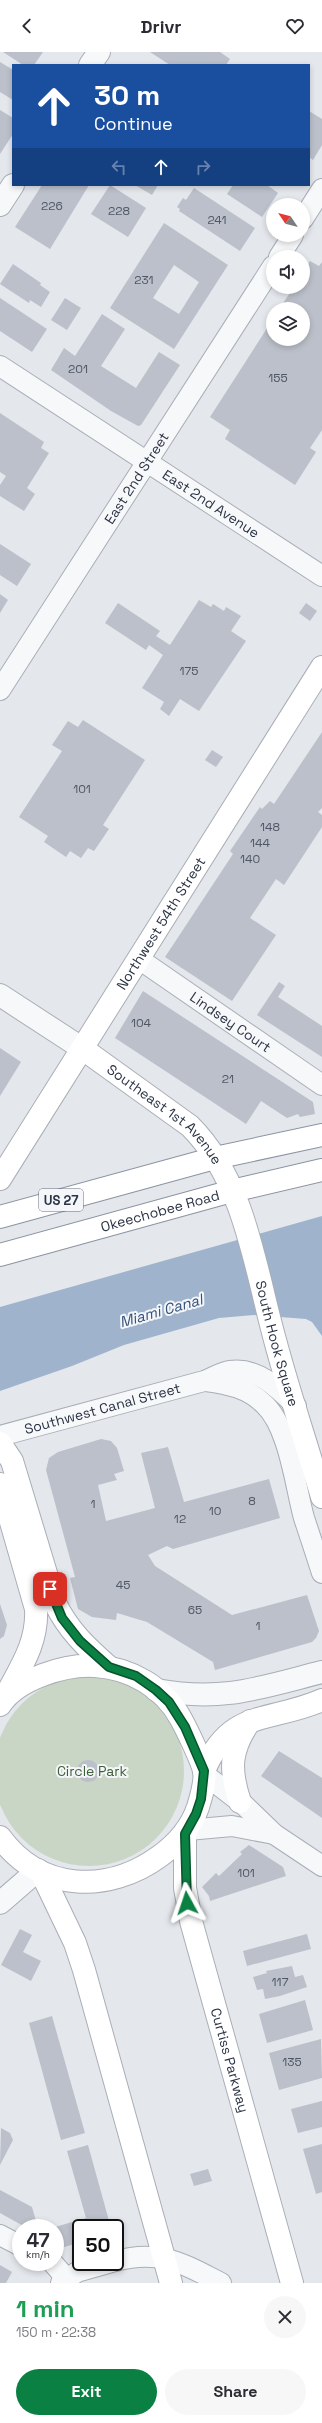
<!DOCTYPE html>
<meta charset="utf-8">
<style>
body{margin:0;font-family:"Space Grotesk",sans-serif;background:#f7f7f7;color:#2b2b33;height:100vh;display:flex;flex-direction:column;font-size:15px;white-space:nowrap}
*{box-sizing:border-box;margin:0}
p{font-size:13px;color:#7c7c81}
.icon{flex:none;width:22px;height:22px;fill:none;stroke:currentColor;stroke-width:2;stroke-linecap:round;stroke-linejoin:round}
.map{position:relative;height:2231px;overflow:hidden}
.sheet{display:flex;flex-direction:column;background:#fff;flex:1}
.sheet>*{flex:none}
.banner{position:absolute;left:12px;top:12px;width:298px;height:122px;border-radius:0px;box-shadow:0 2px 6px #0003;background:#1a4fa0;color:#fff;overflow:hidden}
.needle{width:26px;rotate:305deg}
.fabs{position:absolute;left:266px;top:146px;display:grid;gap:8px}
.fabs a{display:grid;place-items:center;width:44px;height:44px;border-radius:50%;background:#fff;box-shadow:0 2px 6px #0003;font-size:20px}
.speed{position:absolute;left:12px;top:2167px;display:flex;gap:8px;font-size:20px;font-weight:700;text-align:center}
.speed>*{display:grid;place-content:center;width:52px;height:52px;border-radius:50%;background:#fff;box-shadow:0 2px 6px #0003;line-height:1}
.speed small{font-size:10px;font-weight:400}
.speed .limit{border:2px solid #111;border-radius:6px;background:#fff;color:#111}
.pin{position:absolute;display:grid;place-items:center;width:34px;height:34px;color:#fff;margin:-17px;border-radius:8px;box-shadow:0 2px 6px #0006}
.me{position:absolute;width:44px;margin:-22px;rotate:355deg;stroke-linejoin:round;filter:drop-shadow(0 0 3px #0008)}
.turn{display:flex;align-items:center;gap:14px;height:84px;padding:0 16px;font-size:18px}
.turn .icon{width:52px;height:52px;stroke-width:2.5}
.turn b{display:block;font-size:28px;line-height:34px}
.lanes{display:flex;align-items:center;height:38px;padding:0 16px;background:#0003;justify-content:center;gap:20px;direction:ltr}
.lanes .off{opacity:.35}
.round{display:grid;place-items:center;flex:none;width:42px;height:42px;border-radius:21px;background:#f7f7f7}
.headline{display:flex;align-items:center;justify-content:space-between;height:68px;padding:0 16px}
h1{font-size:24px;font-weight:600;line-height:30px;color:#1e9e55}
.action{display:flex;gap:8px;margin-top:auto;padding:8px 16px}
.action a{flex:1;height:46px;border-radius:24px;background:#0b8043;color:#fff;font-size:16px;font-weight:600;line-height:46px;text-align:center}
.action a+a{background:#f7f7f7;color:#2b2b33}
header{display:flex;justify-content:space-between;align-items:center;height:52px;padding:0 16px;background:#fff;font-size:18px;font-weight:600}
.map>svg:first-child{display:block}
</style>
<header><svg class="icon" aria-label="back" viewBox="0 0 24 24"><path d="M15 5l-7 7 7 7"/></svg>Drivr<svg class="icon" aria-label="heart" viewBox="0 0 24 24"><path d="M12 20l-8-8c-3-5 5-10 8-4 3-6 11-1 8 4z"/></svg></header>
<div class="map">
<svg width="322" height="2231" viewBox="0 0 322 2231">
<rect width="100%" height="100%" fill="#e4e7ec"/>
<circle fill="#c9d6c5" cx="89" cy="1719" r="95"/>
<polygon fill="#9fb4cc" points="322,1164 322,1284 312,1270 306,1267 254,1263 219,1266 124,1293 72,1314 0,1339 0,1255"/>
<g fill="#bbc0ca" fill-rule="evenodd">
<polygon points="3,0 43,0 34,13 23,13"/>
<polygon points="150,0 220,0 230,7 226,13 170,13"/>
<polygon points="0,10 13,18 13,48 0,40"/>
<polygon points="0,58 13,66 13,82 0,102"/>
<polygon points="309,59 322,67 322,93 313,108 309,105"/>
<polygon points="42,133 89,133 50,197 15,175"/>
<polygon points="110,133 146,156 128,185 91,162"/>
<polygon points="135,133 158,133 152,143"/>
<polygon points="233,133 267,133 278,141 262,165 227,142"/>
<polygon points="194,136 255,176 240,199 179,159 180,157 177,155 183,146 186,148"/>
<path d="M164 171 228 213 174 297 110 256ZM174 213 199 230 179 262 153 246Z"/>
<polygon points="310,209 319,214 322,210 322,378 310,396 316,400 295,433 225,387 230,378 210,365 273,267 273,287 303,287 303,257 279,257 294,235 303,235 303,220"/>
<polygon points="13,212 41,231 40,233 50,240 41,255 30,248 29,251 0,232"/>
<polygon points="0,246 47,277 32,300 0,279"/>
<polygon points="65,246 81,256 67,278 51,268"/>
<polygon points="102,262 125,277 101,314 136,336 159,300 180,313 141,373 138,374 111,359 51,318 64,296 75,304"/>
<polygon points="0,361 44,390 41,396 49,401 27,436 35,442 24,459 0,444 0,433 6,424 0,420"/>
<polygon points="0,492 31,512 17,534 0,523"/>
<polygon points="0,542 8,548 0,561"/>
<polygon points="199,548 211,555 213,552 224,559 226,555 241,564 231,579 246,589 199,659 180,647 169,664 160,657 164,650 142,636 163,603 149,593 146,598 105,571 118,551 160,579 156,584 170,593"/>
<polygon points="306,551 317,559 310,569 299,561"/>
<polygon points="83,668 145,708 103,773 109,777 94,799 88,796 81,806 70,799 66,805 44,790 48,784 19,765 62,699 52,693 68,669 78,675"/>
<polygon points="322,680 322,756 318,760 322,763 322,775 284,833 276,827 250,866 276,883 232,949 165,905 233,802 230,799 260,755 262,757 270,749 274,752"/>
<polygon points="212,698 223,705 216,715 205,708"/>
<polygon points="279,930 285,934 278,945 322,974 322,1005 257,963"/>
<polygon points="143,939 313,1050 315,1062 300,1065 298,1062 287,1066 261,1049 246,1072 115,986"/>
<polygon points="0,996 21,1010 0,1044"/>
<polygon points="101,1387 111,1389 117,1396 124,1419 114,1422 117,1428 98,1433 106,1469 155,1456 141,1401 168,1395 184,1450 269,1427 280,1466 173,1497 167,1494 148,1503 155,1514 232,1563 307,1543 319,1579 316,1586 312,1590 215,1618 213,1610 147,1570 117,1561 116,1568 92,1565 78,1557 70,1526 75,1525 46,1418 49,1406 58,1400"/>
<polygon points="0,1552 7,1573 4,1584 0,1587"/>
<polygon points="279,1699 322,1726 322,1766 261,1724"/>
<circle cx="88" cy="1719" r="11"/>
<polygon points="249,1793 283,1815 286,1824 210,1849 209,1844 202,1835 216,1821 219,1824 242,1802 240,1800"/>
<polygon points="20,1877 32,1883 23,1900 41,1909 31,1929 1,1913"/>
<polygon points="307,1882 311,1897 247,1914 243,1899"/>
<polygon points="292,1914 295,1925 303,1923 307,1935 280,1944 265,1947 263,1937 257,1938 253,1925 267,1921 266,1919"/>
<polygon points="305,1948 313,1978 267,1991 259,1962"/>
<polygon points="52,1964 85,2081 61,2088 29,1971"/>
<polygon points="321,1987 322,2026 279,2038 269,2001"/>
<polygon points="322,2049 322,2075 298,2081 291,2057"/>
<polygon points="1,2076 10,2081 13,2088 0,2113"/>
<polygon points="322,2092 322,2140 316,2142 303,2097"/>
<polygon points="88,2093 111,2176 81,2176 81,2190 61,2196 55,2175 86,2166 67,2099"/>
<polygon points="208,2117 212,2129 194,2134 190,2122"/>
<polygon points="0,2138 32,2155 38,2176 27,2176 0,2161"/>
<polygon points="0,2213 12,2220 6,2231 0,2231"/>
</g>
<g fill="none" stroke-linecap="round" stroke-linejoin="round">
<defs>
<g id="minor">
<polyline points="303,167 322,137"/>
<polyline points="279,205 293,183"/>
<path id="s1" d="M0 314 322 524"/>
<path id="s2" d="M0 638 273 214"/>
<path id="s3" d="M139 907 322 1033"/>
<path d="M206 1329C228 1332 248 1336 264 1352 289 1375 295 1433 304 1466 310 1484 316 1502 322 1521"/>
<path id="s4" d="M0 1384 204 1329C212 1326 222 1320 230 1319 258 1315 279 1337 296 1354"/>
<polyline points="204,1722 243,1752 274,1782 322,1814"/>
<polyline points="188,1778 232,1774 274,1782"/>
<polyline points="0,2183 21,2194"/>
<path d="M115 2209C160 2197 182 2211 221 2231"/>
<polyline points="52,2210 66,2226"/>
<polyline points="61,2231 77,2220 112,2210"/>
</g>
<g id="tertiary">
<polyline points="90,13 99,0"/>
<polyline points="0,153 13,133"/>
<polyline points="0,943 83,997"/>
<path d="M156 1638C223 1650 259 1636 322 1620"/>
<polyline points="0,1851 38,1818"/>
</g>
<g id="secondary">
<path id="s5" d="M83 997 190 1074C245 1129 255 1216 275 1288 289 1341 307 1393 322 1445"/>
<path id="s6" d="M0 1127 322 615"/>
<path d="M0 1391 12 1409 55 1551C68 1578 87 1596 109 1615"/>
<path d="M0 1432 36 1557C38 1590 21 1615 6 1643"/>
<path d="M0 1653C17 1627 65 1612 95 1614 130 1616 164 1635 181 1667 187 1678 202 1709 204 1719 206 1730 201 1745 198 1755 191 1776 178 1791 160 1804 108 1842 40 1840 0 1785"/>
<path d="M204 1719C230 1656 270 1671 322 1648"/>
<path d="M240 1750C229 1717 230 1698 250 1669"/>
<path id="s7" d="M185 1782V1836L191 1869 292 2231"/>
<polyline points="41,1820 75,1891 84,1918 171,2231"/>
</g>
<g id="trunk">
<polyline points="0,1165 215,1106 322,1083"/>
<path id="s8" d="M0 1203 232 1139 322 1118"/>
</g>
</defs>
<use href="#minor" stroke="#a9aeb7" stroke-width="22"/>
<use href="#tertiary" stroke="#a9aeb7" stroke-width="24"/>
<use href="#secondary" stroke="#a9aeb7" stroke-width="24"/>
<use href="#trunk" stroke="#8b94a3" stroke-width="24"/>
<use href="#minor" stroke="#f7f8fa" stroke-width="20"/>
<use href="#tertiary" stroke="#f7f8fa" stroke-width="22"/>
<use href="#secondary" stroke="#fff" stroke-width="22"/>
<use href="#trunk" stroke="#fff" stroke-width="22"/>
</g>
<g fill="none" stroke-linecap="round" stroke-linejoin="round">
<defs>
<polyline id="route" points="50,1537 62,1566 80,1589 109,1615 136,1624 156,1638 169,1650 185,1675 204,1719 201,1747 196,1762 185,1782 187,1851"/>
</defs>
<use href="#route" stroke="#07532c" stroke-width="10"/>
<use href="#route" stroke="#0b8043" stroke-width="7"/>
</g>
<g text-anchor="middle" stroke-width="4" stroke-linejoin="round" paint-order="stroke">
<g font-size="12" fill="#4f5766">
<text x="52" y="158">226</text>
<text x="119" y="163">228</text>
<text x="217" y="172">241</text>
<text x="144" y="232">231</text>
<text x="78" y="321">201</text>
<text x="278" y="330">155</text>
<text x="189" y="623">175</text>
<text x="82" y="741">101</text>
<text x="270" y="779">148</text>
<text x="260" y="795">144</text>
<text x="250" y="811">140</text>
<text x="141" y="975">104</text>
<text x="228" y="1031">21</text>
<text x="252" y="1453">8</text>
<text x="93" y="1456">1</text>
<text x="215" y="1463">10</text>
<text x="180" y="1471">12</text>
<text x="123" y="1537">45</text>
<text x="195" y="1562">65</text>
<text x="258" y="1578">1</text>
<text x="246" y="1825">101</text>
<text x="280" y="1934">117</text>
<text x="292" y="2014">135</text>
</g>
<rect fill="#f4f6f9" stroke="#676e7b" stroke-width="1" x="39" y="1137" width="44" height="22" rx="3"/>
<g font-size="13" font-weight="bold" fill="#2b3445">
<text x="61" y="1153">US 27</text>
</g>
<g font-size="14" fill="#2b3445" stroke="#f4f6f9">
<text dy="5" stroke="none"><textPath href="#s2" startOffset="252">East 2nd Street</textPath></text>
<text dy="5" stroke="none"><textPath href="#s1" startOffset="252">East 2nd Avenue</textPath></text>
<text dy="5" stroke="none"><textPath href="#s6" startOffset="302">Northwest 54th Street</textPath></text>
<text dy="5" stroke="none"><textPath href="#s3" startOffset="111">Lindsey Court</textPath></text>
<text dy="5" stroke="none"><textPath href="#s5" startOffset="105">Southeast 1st Avenue</textPath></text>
<text dy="5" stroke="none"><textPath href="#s8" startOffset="166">Okeechobee Road</textPath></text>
<text dy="5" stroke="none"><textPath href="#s5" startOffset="369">South Hook Square</textPath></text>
<text dy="5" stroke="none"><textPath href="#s4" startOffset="106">Southwest Canal Street</textPath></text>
<text dy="5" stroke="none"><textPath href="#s7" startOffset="232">Curtiss Parkway</textPath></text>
</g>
<g font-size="14" fill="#3f6138" stroke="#f4f6f9">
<text x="92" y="1724">Circle Park</text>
</g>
<g font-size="15" font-style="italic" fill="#34527a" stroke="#f4f6f9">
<text transform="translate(161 1259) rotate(-16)" y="5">Miami Canal</text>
</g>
</g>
</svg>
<div class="fabs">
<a><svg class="needle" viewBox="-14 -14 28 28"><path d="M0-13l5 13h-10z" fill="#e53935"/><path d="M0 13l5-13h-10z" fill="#7c7c81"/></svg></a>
<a><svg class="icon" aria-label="sound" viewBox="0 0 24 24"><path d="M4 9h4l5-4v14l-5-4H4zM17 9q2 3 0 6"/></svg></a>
<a><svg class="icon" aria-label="layers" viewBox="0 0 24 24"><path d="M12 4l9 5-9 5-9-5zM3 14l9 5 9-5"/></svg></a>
</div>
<div class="speed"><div>47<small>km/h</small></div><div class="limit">50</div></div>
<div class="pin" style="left:50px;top:1537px;background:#d93025"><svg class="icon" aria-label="arrive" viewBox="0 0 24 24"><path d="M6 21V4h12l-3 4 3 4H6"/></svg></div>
<svg class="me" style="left:187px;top:1851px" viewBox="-20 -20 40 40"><path d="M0-17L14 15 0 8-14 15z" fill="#0b8043" stroke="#fff" stroke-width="4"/></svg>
<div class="banner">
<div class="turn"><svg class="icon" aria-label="ahead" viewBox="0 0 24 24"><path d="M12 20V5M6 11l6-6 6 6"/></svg><div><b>30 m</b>Continue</div></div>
<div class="lanes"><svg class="icon off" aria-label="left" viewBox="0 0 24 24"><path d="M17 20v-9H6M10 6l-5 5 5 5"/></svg><svg class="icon" aria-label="ahead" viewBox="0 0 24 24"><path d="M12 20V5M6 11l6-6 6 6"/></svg><svg class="icon off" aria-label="right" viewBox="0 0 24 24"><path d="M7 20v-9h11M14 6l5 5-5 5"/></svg></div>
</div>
</div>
<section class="sheet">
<div class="headline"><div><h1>1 min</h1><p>150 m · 22:38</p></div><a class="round"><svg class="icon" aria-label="close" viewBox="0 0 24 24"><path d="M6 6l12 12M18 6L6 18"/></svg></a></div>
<div class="action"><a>Exit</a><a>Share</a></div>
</section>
